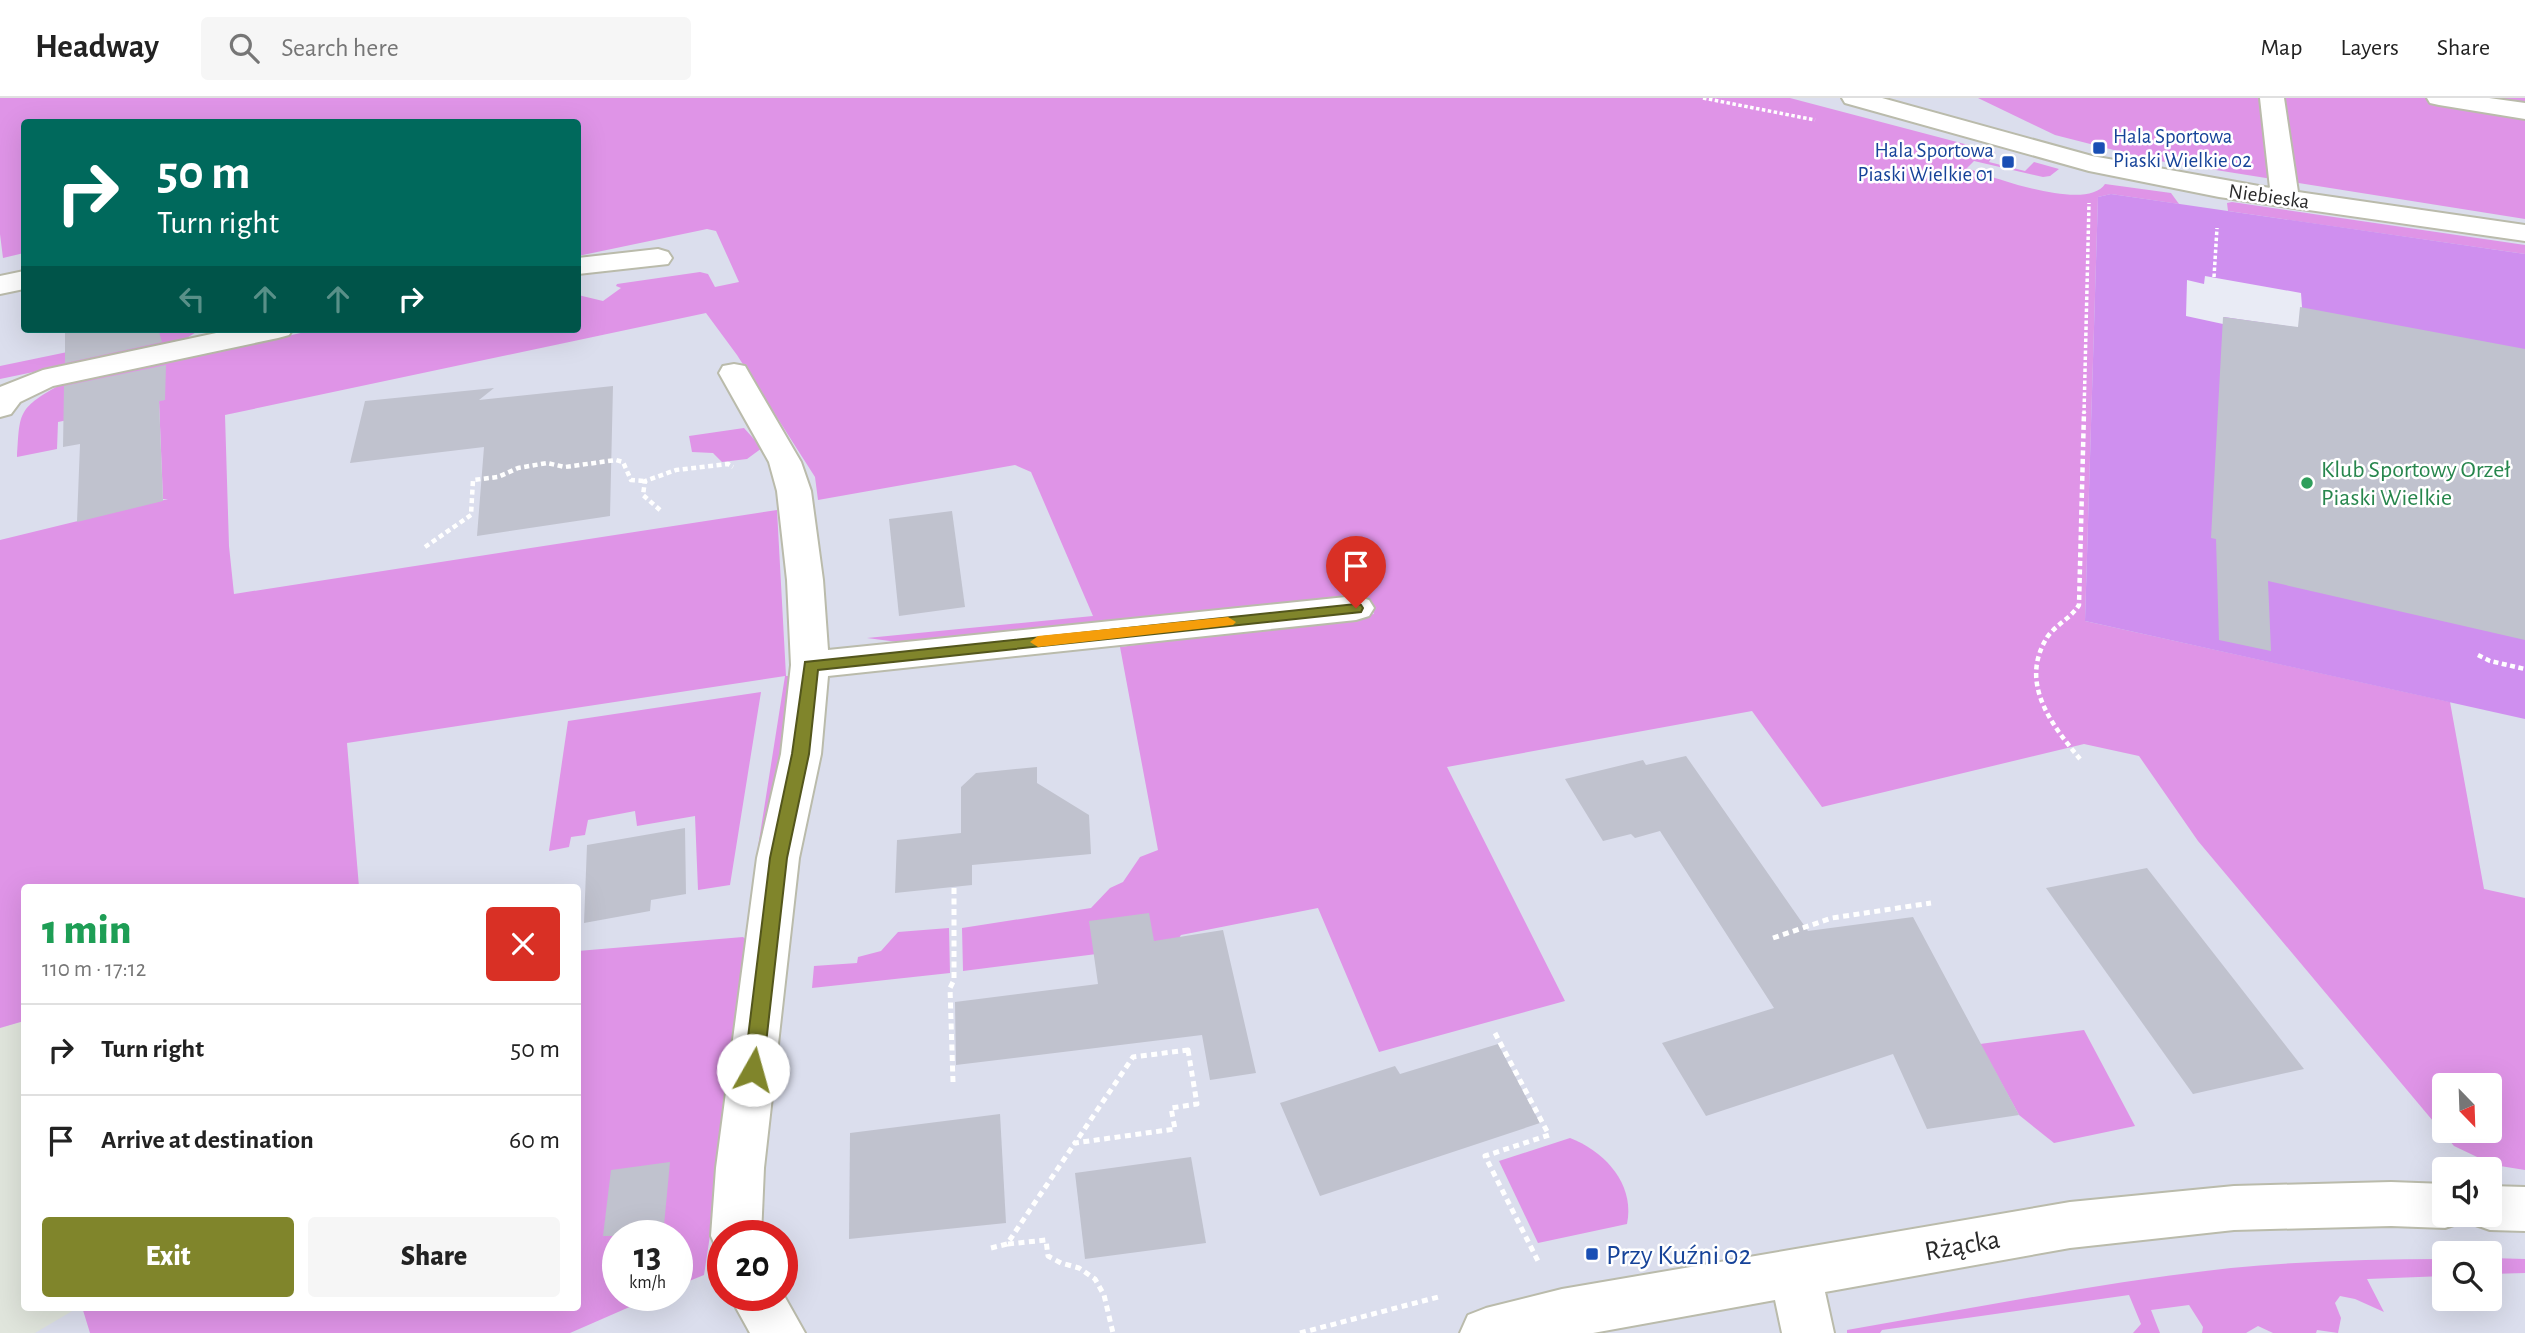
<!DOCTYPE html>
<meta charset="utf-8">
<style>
body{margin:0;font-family:"Alegreya Sans",sans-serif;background:#f6f6f6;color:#222;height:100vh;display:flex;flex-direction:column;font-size:26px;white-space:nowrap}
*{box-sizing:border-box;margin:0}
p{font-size:23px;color:#767676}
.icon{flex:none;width:38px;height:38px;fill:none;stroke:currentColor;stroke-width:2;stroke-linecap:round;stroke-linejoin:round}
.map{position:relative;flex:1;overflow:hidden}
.details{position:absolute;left:21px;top:786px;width:560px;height:427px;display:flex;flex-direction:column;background:#fff;border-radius:7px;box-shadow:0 7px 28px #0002}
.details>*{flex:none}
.guide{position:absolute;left:21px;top:21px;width:560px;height:214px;border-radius:7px;box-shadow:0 7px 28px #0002;background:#00695c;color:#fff;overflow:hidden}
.needle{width:46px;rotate:157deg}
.fabs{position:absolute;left:2432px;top:975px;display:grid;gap:14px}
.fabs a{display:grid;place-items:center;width:70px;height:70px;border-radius:7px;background:#fff;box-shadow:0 7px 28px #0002;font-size:35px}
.speed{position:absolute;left:602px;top:1122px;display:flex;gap:14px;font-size:35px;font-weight:700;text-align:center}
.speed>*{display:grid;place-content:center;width:91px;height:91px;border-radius:50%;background:#fff;box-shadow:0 7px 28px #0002;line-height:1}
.speed small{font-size:18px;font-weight:400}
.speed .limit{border:10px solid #d22;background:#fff;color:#111}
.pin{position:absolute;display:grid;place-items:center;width:60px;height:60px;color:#fff;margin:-72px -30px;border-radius:50% 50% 50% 0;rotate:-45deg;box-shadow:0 0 7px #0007}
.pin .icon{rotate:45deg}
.me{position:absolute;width:77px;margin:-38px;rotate:7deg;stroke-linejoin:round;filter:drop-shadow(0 0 5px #0008)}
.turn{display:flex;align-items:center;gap:24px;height:147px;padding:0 21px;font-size:32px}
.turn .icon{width:91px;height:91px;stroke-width:2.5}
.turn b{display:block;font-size:49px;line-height:60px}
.lanes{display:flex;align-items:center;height:66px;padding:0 21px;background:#0003;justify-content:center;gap:35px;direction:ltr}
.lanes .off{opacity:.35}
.round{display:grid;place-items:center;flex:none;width:74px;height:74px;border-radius:7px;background:#f6f6f6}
.overview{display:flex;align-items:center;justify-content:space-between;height:119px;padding:0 21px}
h1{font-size:42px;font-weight:800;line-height:52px;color:#1e9e55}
.button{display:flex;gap:14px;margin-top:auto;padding:14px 21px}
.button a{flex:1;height:80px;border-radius:7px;background:#80852b;color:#fff;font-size:28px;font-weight:800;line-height:80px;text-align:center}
.button a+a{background:#f6f6f6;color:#222}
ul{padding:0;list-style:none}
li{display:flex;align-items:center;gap:21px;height:91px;padding:0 21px;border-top:2px solid #e0e0e0}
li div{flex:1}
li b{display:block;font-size:26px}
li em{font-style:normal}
header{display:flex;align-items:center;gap:42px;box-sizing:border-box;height:98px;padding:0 35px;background:#fff;border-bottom:2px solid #e0e0e0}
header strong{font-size:33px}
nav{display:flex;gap:38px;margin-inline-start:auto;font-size:24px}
.search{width:490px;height:63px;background:#f6f6f6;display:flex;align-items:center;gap:18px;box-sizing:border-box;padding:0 24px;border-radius:7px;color:#767676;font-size:26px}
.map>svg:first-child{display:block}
</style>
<header>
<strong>Headway</strong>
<div class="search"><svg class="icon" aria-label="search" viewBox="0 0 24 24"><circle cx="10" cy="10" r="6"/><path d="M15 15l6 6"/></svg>Search here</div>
<nav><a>Map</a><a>Layers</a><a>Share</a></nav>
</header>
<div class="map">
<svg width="2525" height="1235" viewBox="0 0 2525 1235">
<rect width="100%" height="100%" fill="#dbdeed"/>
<polygon fill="#e0e5dc" points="24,923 24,1209 79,1209 35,1235 0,1235 0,930"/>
<g fill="#df94e7" fill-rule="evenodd">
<path d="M0 0H1790L1995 54 1989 64 2025 73 2034 64 2059 71 2050 78 2043 79 1974 63 1967 70C1994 80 2087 114 2105 86L2171 95 2179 106 2111 96 2098 99 2085 523 2450 604 2484 791 2525 800V1072L2494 1067 2454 1048 2198 743 2139 658 2084 646 1822 709 1752 613 1447 669 1565 903 1379 954 1318 810 1181 837 1175 846 963 873 962 830 1091 810 1110 790 1123 784 1140 759 1158 752 1120 549 1374 516 1364 495 1097 528 913 546 867 540 1093 518 1031 374 1015 367 818 402 815 379 737 257 706 215 225 317 229 448 234 496 777 412 786 578H798L760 781 752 787 785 578 347 645 359 789H24V923L0 930V442L168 401H163L159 303 165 302 58 324 57 351 17 359C20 315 17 311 58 288L319 231H578V197L603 203 621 190 616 188 617 186 700 174 708 176 715 189 739 184 716 133 707 131 578 158V24H24V155L3 160 0 136ZM2445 987H2490V1032H2445Z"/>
<polygon points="1978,0 2525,0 2525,121 2153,62 2055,37"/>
<polygon points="2232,104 2525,147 2525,156 2228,113 2227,105"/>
<polygon points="156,231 201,231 182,243 0,281 0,268 159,235"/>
<polygon points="744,330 762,350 747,361 722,364 713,355 692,354 689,338"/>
<polygon points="761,594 730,787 698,792 695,718 637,728 635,713 588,722 585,737 571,739 569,749 549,753 568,623"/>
<polygon points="949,830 950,875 812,890 814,868 857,865 858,859 881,853 898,834"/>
<polygon points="743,839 749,844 729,1012 704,1177 677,1188 677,1138 618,1138 618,1197 657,1197 570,1235 90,1235 82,1209 578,1209 578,853"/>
<polygon points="2084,932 2135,1028 2054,1045 2019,1017 1980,946"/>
<path d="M1570 1040C1606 1054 1635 1087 1627 1126L1538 1145 1499 1063Z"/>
<polygon points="2490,1160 2525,1161 2525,1175 2490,1176"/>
<path d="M2445 1161V1178L2367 1181 2384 1214 2355 1201 2340 1198 2335 1205 2341 1220 2338 1235 2317 1232 2316 1235H2273L2258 1228 2246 1235H2202L2203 1229 2189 1207 2151 1212 2160 1235H2133L2141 1226 2129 1197 1882 1232 1880 1235H1847V1232C1975 1210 2103 1184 2231 1170 2302 1163 2374 1161 2445 1161Z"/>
</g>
<polygon fill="#cf8fef" points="2111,96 2525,156 2525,621 2085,523 2098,99"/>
<polygon fill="#e9ebf5" points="2205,178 2301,195 2302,209 2300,211 2307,231 2224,219 2223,226 2186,218 2187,182 2204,186"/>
<g fill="#c0c2ce">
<polygon points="2300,209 2525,251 2525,542 2268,483 2271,553 2219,542 2216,441 2211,440 2223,219 2298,229"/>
<polygon points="65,231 158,231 162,244 65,265"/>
<polygon points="166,267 165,302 159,303 163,403 77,424 80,346 63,349 64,288"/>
<polygon points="613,288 610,418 477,438 484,349 350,365 365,303 494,290 479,302"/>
<polygon points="952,413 965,509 899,518 889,421"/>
<polygon points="1686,658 1808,833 1913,819 2019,1017 1927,1031 1893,956 1706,1018 1662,945 1774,910 1660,733 1635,740 1631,736 1603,743 1565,681 1643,662 1646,667"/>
<polygon points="1037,669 1037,685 1089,717 1091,756 972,767 972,787 895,795 897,742 961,735 961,689 976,675"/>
<polygon points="685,730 686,796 651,802 650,813 584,825 587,747"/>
<polygon points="2147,770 2304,971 2193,996 2046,790"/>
<polygon points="1149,815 1154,843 1223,832 1256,975 1210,982 1202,937 956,967 955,904 1098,886 1089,823"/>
<polygon points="1498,946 1540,1025 1320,1098 1280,1005 1395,968 1400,976"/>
<polygon points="1000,1016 1006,1125 849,1141 850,1035"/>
<polygon points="1191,1059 1206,1145 1085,1161 1075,1075"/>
<polygon points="670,1064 663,1138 603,1138 611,1072"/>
</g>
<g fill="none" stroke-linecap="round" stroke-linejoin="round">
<defs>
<g id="minor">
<polygon points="1842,0 1882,0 2092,58 2270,90 2260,0 2284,0 2298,94 2525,127 2525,143 2219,99 2089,73 1845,5"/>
<polygon points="2427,0 2489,0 2525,5 2525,21 2439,7 2430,5"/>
<polygon points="658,151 668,154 672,160 668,166 578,176 578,160"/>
<polygon points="24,173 24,191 0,196 0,178"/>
<polygon points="235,231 293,231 289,237 278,240 53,288 20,304 11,316 0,319 0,289 43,272"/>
<polygon points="734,266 745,268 749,275 801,364 811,393 823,482 828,552 1356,498 1369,502 1374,510 1369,518 1356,522 828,578 821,656 799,760 764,1070 761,1138 723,1138 723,1156 718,1154 711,1138 716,1070 757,760 781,656 791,567 787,482 777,393 769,364 719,275 723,268"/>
<polygon points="2391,1084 2445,1086 2445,1116 2466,1116 2462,1124 2445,1130 2391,1128 2234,1132 2070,1150 1825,1194 1834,1235 1782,1235 1775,1202 1593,1235 1460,1235 1468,1217 1486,1210 1562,1191 2070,1104 2234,1088"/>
<polygon points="2490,1088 2525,1089 2525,1133 2490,1132 2473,1126 2468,1116 2490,1116"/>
<polygon points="782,1194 805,1235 750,1235 729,1197 782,1197"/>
</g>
</defs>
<use href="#minor" stroke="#babbab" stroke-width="4"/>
<g stroke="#fff" stroke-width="3.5" stroke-dasharray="3.5 2.5" stroke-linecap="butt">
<polyline points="1703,0 1815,22"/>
<polyline points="2214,179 2217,130"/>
<polyline points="2084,316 2089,105"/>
</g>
<g stroke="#fff" stroke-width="4.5" stroke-dasharray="5 3.5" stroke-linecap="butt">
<polyline points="660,412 643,397 645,383 676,372 728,366 733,369"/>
<polyline points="425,449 471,417 473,382 498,379 518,370 547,365 565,369 616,362 623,364 631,382 645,383"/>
<polyline points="2478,557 2490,563 2525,571"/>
<path d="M2080 661C2051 626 2018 584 2048 538 2057 526 2071 520 2079 507L2084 314"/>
</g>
<g stroke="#fff" stroke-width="5" stroke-dasharray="6 4.5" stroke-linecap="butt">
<polyline points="1773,840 1832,820 1931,805"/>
<polyline points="1495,935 1549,1037 1485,1058 1538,1163"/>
<polygon points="1188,952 1197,1006 1171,1010 1175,1031 1075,1045 1133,959"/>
<polyline points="953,984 950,890 954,882 954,789"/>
<polyline points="1008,1146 1046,1142 1048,1158 1061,1165 1079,1170 1095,1181 1104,1197 1113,1235"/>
<polyline points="991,1150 1007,1146 1075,1045"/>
<polyline points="1300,1235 1442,1198"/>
</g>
<use href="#minor" fill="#fff" fill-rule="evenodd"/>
</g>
<polygon fill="#80852b" stroke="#53561c" stroke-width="2" points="1356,506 1361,507 1363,510 1361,514 818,572 809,656 787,760 763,972 760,977 753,980 746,977 744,972 770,760 792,656 805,564"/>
<polygon fill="#f59e0b" points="1228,519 1236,524 1233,527 1038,549 1030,544 1038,538"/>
<g fill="#1a4fb4" stroke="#fff" stroke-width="2.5">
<rect x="2092" y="43" width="14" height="14" rx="3.5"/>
<rect x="2001" y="57" width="14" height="14" rx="3.5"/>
<rect x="1585" y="1149" width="14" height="14" rx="3.5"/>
</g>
<circle fill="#2e9e5b" stroke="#fff" stroke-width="2.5" cx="2307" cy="385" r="7"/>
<g text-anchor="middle" stroke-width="5" stroke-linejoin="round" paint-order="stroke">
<g font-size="21" fill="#164399" stroke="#fff" text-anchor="start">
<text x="2113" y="45">Hala Sportowa<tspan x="2113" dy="24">Piaski Wielkie 02</tspan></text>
<text x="1994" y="59" text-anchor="end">Hala Sportowa<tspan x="1994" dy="24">Piaski Wielkie 01</tspan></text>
</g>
<g font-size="21" fill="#2a2a2a" stroke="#fff">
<text transform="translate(2269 98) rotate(8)" y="7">Niebieska</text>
</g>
<g font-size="24" fill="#27864d" stroke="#fff" text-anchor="start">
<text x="2321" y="379">Klub Sportowy Orzeł<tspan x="2321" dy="28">Piaski Wielkie</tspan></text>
</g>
<g font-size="28" fill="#2a2a2a" stroke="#fff">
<text transform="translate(1962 1146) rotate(-10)" y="10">Rżącka</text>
</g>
<g font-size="28" fill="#164399" stroke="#fff" text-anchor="start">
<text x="1606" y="1166">Przy Kuźni 02</text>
</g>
</g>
</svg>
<div class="fabs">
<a><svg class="needle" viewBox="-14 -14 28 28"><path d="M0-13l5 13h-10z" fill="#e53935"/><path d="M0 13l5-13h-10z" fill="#767676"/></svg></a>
<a><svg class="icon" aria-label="sound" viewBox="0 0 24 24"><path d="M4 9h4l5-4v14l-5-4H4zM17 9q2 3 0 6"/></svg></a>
<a><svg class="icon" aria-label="search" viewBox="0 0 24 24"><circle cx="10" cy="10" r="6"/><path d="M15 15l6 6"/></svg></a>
</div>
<div class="speed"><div>13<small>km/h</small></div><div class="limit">20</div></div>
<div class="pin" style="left:1356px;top:510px;background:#d93025"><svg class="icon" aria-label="arrive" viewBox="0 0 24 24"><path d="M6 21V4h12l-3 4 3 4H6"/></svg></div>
<svg class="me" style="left:753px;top:972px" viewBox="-20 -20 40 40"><circle r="19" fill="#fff"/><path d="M0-13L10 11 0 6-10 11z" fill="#80852b"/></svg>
<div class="guide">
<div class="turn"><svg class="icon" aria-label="right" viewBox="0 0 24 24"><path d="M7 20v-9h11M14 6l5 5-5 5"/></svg><div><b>50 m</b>Turn right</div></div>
<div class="lanes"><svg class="icon off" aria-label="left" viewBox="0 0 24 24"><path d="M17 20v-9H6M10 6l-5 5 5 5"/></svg><svg class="icon off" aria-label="ahead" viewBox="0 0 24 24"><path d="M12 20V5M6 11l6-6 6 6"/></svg><svg class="icon off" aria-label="ahead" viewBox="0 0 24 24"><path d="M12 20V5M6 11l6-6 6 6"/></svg><svg class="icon" aria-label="right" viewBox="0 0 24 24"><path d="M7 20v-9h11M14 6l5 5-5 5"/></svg></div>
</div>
<section class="details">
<div class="overview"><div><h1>1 min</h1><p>110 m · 17:12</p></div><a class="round" style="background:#d93025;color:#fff"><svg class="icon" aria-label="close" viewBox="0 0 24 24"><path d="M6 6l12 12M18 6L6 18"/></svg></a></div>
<ul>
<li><svg class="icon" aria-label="right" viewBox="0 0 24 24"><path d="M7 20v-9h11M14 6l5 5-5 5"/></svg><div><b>Turn right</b></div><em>50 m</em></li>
<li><svg class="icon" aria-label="arrive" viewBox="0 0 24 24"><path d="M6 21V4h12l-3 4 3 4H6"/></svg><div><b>Arrive at destination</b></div><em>60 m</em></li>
</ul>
<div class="button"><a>Exit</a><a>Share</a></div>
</section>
</div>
